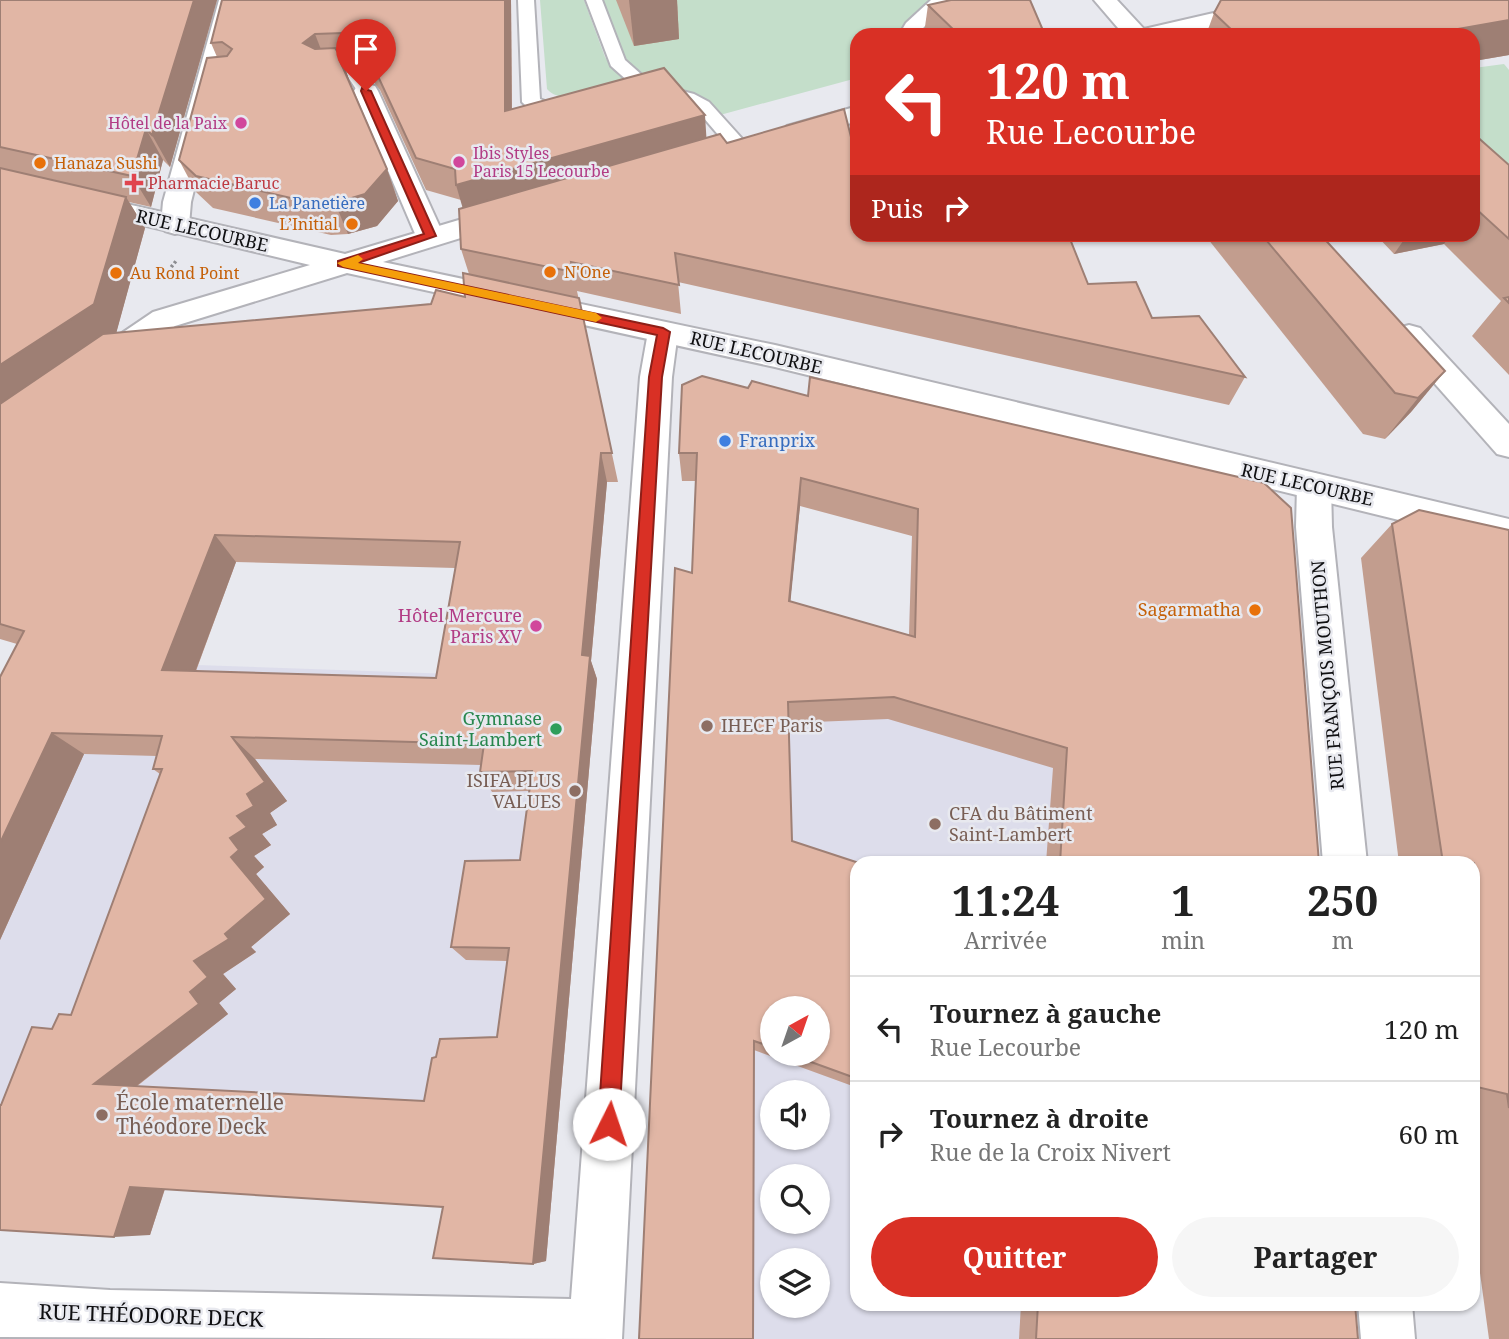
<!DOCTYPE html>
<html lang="fr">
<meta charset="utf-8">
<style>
body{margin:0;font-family:"Noto Serif",serif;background:#f6f6f6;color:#222;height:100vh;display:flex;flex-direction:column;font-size:26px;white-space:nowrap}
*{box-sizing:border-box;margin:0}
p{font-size:23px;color:#767676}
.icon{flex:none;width:38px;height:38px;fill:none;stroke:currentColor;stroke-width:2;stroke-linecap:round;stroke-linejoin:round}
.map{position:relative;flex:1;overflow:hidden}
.panel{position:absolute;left:850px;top:856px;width:630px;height:455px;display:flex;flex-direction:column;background:#fff;border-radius:21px;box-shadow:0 2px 5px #0004}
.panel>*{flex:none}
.guide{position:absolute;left:850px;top:28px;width:630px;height:214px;border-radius:21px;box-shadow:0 2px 5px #0004;background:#d93025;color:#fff;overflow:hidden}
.needle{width:46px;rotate:40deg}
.tools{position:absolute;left:760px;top:996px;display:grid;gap:14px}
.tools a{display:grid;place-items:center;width:70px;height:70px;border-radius:50%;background:#fff;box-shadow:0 2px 5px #0004;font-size:35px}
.pin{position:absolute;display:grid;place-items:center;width:60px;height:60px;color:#fff;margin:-72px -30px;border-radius:50% 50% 50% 0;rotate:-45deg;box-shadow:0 0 7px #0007}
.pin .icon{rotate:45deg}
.me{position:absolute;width:77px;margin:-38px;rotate:4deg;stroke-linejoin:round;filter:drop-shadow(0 0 5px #0008)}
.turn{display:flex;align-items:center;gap:24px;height:147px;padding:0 21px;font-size:32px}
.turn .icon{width:91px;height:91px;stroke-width:2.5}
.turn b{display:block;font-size:49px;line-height:60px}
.then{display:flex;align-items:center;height:66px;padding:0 21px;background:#0003;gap:14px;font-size:26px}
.eta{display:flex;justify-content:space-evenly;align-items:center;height:119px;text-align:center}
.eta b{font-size:42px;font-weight:700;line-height:49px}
.primary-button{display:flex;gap:14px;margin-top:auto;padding:14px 21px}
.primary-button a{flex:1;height:80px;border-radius:42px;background:#d93025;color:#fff;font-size:28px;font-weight:700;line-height:80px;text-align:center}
.primary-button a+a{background:#f6f6f6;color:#222}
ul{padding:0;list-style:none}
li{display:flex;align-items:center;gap:21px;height:105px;padding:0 21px;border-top:2px solid #e0e0e0}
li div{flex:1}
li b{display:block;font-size:26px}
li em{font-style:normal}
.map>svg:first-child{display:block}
</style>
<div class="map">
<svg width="1509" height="1339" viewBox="0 0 1509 1339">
<rect width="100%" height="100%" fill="#e8e9ef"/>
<g fill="#ddddeb" fill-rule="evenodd">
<path d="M915 432 1133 863H858V1304H1122L1121 1339H646L678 594 908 661ZM772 1008H817V1054H772ZM772 1092H817V1138H772ZM772 1176H817V1222H772ZM772 1260H817V1306H772Z"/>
<polygon points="197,665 597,679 546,1261 451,1255 461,1208 165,1189 150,1235 0,1227 0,767"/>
</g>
<g fill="#c4deca">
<path d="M540 0H584L605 57 610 65 628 83C607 88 563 108 547 89Z"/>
<polygon points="601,0 930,0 901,29 899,35 858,35 857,78 720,115 635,71 623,58"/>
<polygon points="1504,64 1509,70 1509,222 1474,189 1474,68"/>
</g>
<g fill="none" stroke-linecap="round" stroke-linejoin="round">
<defs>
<g id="lane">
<path d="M518 0H534L540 99 550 103H578L581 107 578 111C560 115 535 117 522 102Z"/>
<polygon points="586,0 602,0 625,60 651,83 694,94 709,102 746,143 748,147 746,151 732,151 697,110 682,102 639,91 611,66"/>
<polygon points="931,0 948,0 917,35 899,35 906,23"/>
<path d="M353 67C365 70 370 81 375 91L372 95H360L348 77 327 78 318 73 327 68Z"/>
</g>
<g id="street">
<polygon points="219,0 241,0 191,202 189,225 185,231 175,234 165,231 161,225 163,202"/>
<polygon points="366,84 375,86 378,91 444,236 440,242 430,245 420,242 416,236 354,91 357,86"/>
<polygon points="663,322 674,325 678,332 672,377 622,1339 0,1337 0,1283 110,1290 571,1299 640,377 648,332 652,325"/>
<polygon points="1314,473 1326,477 1331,486 1332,527 1367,863 1323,863 1296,527 1297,486 1302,477"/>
<polygon points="1358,1304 1412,1304 1415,1339 1361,1339"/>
</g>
<g id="secondary">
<polygon points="1094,0 1117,0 1144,29 1270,0 1311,0 1308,5 1178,35 1124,35"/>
<polygon points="858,106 858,121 796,139 787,136 783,131 787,126"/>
<polygon points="0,175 345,254 509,205 519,208 523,214 519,220 383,262 775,345 1509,519 1509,547 775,367 347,273 175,326 116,368 105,371 94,368 89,360 94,352 153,312 310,265 0,191"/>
<polygon points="1409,325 1420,328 1509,424 1509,457 1497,454 1398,342 1394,335 1398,328"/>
</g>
</defs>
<use href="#lane" stroke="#b3b3b9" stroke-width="4"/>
<use href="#street" stroke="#b3b3b9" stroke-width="4"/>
<use href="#secondary" stroke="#b3b3b9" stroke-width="4"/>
<polyline stroke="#8c8d91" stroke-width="3.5" stroke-dasharray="2.5 2.5" stroke-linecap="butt" points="162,279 176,261"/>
<use href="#lane" fill="#fff" fill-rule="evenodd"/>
<use href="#street" fill="#fff" fill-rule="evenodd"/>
<use href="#secondary" fill="#fff" fill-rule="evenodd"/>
</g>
<g fill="#c29d8e" fill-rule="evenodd">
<path d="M0 0H217L170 167 163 160 151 207 129 202 145 228 116 333 431 304 465 297 469 274 461 249 463 208 461 200 426 190 380 90 366 72 354 65H344L352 89 387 169 398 201 377 226 348 234 331 235 213 208 196 192 179 160 217 57 211 43 511 0 512 109 706 138 727 143 854 149 1088 284 1152 318 1245 377 1229 405 678 282 681 314 577 291 618 482H607L591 661 597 679 546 1261 533 1264 443 1207 165 1189 150 1235 1 1105 52 1029 71 1015 160 774 153 769 157 756 84 754 0 940V677L17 644 0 639ZM236 562 455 568 436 678 196 671ZM255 759 481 765 480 772 492 792 529 791 520 860 451 947 466 960 507 961 497 1037 436 1057 424 1101 136 1087 228 1014 219 1003 236 989 223 974 256 952 251 947 290 914 256 874 264 867 254 856 271 845 262 834 277 825 270 813 287 801Z"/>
<polygon points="616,0 677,0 679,39 634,46"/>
<polygon points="1509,0 1509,55 1474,61 1474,35 1206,35 1214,13"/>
<polygon points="928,5 1045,35 924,35 924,34"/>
<polygon points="1474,134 1509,165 1509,375 1472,336 1501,301 1444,244 1394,254 1375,234 1474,234"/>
<polygon points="1204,234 1320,234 1445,371 1411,412 1385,439 1363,434"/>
<path d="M748 388 808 396 1319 863H1046L1053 768 888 719 789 723 792 841 858 863V1088L754 1050 692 573 696 481H682L679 453ZM800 506 912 536 909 635 790 601ZM772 1008 817 1054H772Z"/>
<polygon points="1392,524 1509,530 1509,1339 1489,1339 1474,1229 1474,863 1399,863 1361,558"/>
<polygon points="1021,1304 1355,1304 1358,1339 1019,1339"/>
</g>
<g fill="#9e7f74">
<polygon points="194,0 217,0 170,167 152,135"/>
<polygon points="505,0 511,0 512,142 505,111"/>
<polygon points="629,0 677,0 679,39 634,46"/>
<polygon points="1509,20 1509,55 1474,61 1474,35 1424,35"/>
<polygon points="315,34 327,65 303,43"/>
<polygon points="341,57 352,88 340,61"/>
<polygon points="705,115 707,147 465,216 456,185"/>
<polygon points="146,129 163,160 151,207 132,176"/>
<polygon points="387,169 398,201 377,226 348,234 335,203"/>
<polygon points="126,197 145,228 116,334 0,413 0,365"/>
<polygon points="1408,234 1451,234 1444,244 1394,254"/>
<polygon points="1445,371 1411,412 1385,439 1418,398"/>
<polygon points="601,453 607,482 591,661 597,679 546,1261 533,1264 582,655"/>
<polygon points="801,478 800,506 788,626 789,601"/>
<polygon points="215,535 236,562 187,694 162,670"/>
<polygon points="52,733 84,754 0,940 0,843"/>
<polygon points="232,737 255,759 287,801 270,813 277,825 262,834 271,845 254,856 264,867 256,874 290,914 251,947 256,952 223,974 236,989 219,1003 228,1014 130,1091 94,1084 190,992 194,961 225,934 231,857 230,838 237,816 247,794"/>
<polygon points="130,1187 165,1188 150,1235 114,1237"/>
</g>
<g fill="#e1b6a5" stroke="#9e7f74" stroke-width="2" fill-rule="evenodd">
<polygon points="0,0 194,0 152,135 146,129 132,176 0,147"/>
<polygon points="222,0 505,0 505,111 664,68 705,115 456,185 455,169 416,158 370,59 355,40 343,33 315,34 303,43 315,49 335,48 341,57 340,61 387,169 365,194 335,203 317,204 196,176 179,160 207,58 227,56 232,49 222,42 211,43"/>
<polygon points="951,0 1030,0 1045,35 959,35 928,5"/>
<polygon points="1221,0 1509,0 1509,20 1424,35 1237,35 1214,13"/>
<polygon points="844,109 854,149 858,149 858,234 1068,234 1088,284 1136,282 1152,318 1199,316 1245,377 675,253 679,285 571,262 573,272 461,249 459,209 720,134 727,143"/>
<polygon points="1474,134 1509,165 1509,239 1474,207"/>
<polygon points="0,168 126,197 94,304 0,365"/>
<polygon points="1261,234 1320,234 1445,371 1418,398 1395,393"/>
<path d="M463 273 579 298 612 453H601L582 655 590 656 533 1264 433 1258 443 1207 130 1187 114 1237 0 1230V1105H1L32 1027 52 1029 59 1014 71 1015 162 769H153L162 736 52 733 0 843V677L24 631 0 624V404L103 334 431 304 436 290 465 297ZM215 535 460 542 436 678 162 670ZM232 737 484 744 480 772 532 771 520 860 465 861 451 947 509 948 497 1037 440 1039 436 1057 432 1058 424 1101 94 1084 199 1004 190 992 208 977 194 961 229 939 225 934 266 899 231 857 239 850 230 838 247 827 237 816 254 806 247 794 265 782Z"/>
<polygon points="1509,297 1509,303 1504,298"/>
<path d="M702 376 748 388 752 381 808 396 810 377 1264 483 1291 508 1319 863H1060L1067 748 894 697 788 702 792 841 859 863H858V1079L789 1054H817V1008H772V1047L754 1041 753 1339H639L675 568 692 573 697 453H679L682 385ZM801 478 918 509 915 637 789 601Z"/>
<polygon points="1419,510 1509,530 1509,1108 1507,1094 1477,1087 1474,1067 1474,863 1443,863 1392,524"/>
<polygon points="1038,1304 1355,1304 1358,1339 1036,1339"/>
</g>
<polygon fill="#d93025" stroke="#8d1f18" stroke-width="2" points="362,88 371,91 436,236 358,263 663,328 670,332 662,377 619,1124 616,1131 609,1134 601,1131 598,1124 649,377 657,335 338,266 338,261 424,234 361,91"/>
<polygon fill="#f59e0b" points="358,255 363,259 358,263 596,313 602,318 596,322 343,267 337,263"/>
<g fill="#d1479c" stroke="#e8e9ef" stroke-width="2.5">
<circle cx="241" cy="123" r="7"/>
<circle cx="459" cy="162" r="7"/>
<circle cx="536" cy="626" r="7"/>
</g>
<g fill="#e8710a" stroke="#e8e9ef" stroke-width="2.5">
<circle cx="40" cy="163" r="7"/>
<circle cx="352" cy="224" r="7"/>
<circle cx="550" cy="272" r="7"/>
<circle cx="116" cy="273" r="7"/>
<circle cx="1255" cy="610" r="7"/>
</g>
<path fill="#e0444e" stroke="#e8e9ef" stroke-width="2.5" d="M130.5 172.5h7v7h7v7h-7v7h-7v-7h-7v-7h7z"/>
<g fill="#3f7fe0" stroke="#e8e9ef" stroke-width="2.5">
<circle cx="255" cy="203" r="7"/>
<circle cx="725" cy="441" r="7"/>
</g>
<g fill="#8d6e63" stroke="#e8e9ef" stroke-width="2.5">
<circle cx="707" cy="726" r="7"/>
<circle cx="575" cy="791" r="7"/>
<circle cx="935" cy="824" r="7"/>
<circle cx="102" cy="1115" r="7"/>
</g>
<circle fill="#2e9e5b" stroke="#e8e9ef" stroke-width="2.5" cx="556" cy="729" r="7"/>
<g text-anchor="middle" stroke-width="5" stroke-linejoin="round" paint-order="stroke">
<g font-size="16" fill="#b23c85" stroke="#e8e9ef" text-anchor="end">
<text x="227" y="129">Hôtel de la Paix</text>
<text x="473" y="159" text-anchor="start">Ibis Styles<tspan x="473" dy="18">Paris 15 Lecourbe</tspan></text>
</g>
<g font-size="16" fill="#c56008" stroke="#e8e9ef" text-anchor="start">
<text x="54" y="169">Hanaza Sushi</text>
<text x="338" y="230" text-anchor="end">L’Initial</text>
<text x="564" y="278">N'One</text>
<text x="130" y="279">Au Rond Point</text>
</g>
<g font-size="16" fill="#be3a42" stroke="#e8e9ef" text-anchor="start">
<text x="148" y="189">Pharmacie Baruc</text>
</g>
<g font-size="16" fill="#366cbe" stroke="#e8e9ef" text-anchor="start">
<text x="269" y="209">La Panetière</text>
</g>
<g font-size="18" fill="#0f0f11" stroke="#e8e9ef">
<text transform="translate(202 231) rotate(13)" y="6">RUE LECOURBE</text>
<text transform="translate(756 353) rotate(13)" y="6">RUE LECOURBE</text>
<text transform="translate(1307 485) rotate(13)" y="6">RUE LECOURBE</text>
<text transform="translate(1328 675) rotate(-95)" y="6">RUE FRANÇOIS MOUTHON</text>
</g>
<g font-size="18" fill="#366cbe" stroke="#e8e9ef" text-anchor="start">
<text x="739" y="447">Franprix</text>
</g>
<g font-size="18" fill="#c56008" stroke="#e8e9ef" text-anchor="end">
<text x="1241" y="616">Sagarmatha</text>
</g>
<g font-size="18" fill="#b23c85" stroke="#e8e9ef" text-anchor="end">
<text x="522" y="622">Hôtel Mercure<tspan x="522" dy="21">Paris XV</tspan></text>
</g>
<g font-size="18" fill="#27864d" stroke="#e8e9ef" text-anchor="end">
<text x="542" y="725">Gymnase<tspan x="542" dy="21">Saint-Lambert</tspan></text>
</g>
<g font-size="18" fill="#785e54" stroke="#e8e9ef" text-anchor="start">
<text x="721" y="732">IHECF Paris</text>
<text x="561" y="787" text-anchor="end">ISIFA PLUS<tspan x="561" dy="21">VALUES</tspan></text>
<text x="949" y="820">CFA du Bâtiment<tspan x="949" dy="21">Saint-Lambert</tspan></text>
</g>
<g font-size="21" fill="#785e54" stroke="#e8e9ef" text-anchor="start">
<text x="116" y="1110">École maternelle<tspan x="116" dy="24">Théodore Deck</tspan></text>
</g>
<g font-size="21" fill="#0f0f11" stroke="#e8e9ef">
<text transform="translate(151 1316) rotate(2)" y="7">RUE THÉODORE DECK</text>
</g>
</g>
</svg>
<div class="tools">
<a><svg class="needle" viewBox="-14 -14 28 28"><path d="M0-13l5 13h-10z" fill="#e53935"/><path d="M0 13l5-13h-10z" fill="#767676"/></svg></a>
<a><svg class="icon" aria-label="sound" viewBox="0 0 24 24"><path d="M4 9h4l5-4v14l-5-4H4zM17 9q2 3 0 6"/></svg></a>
<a><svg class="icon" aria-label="search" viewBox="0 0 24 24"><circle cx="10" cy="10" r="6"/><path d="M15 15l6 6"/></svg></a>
<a><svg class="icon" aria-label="layers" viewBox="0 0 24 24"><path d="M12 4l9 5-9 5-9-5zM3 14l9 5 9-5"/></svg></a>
</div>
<div class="pin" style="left:366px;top:91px;background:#d93025"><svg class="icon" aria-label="arrive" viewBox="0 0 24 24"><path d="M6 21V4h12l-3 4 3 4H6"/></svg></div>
<svg class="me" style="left:609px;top:1124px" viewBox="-20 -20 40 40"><circle r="19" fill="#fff"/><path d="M0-13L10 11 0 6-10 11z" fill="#d93025"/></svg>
<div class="guide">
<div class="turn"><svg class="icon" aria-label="left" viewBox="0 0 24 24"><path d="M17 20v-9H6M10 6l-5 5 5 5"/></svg><div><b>120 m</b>Rue Lecourbe</div></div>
<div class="then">Puis<svg class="icon" aria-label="right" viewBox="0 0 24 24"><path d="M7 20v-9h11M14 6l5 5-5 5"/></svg></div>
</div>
<section class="panel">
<div class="eta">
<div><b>11:24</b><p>Arrivée</p></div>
<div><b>1</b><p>min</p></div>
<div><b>250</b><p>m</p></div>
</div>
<ul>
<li><svg class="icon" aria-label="left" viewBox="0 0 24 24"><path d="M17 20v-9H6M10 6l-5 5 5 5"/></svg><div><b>Tournez à gauche</b><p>Rue Lecourbe</p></div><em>120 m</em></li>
<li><svg class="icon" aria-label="right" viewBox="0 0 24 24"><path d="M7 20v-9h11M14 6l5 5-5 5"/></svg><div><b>Tournez à droite</b><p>Rue de la Croix Nivert</p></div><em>60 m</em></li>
</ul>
<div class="primary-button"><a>Quitter</a><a>Partager</a></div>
</section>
</div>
